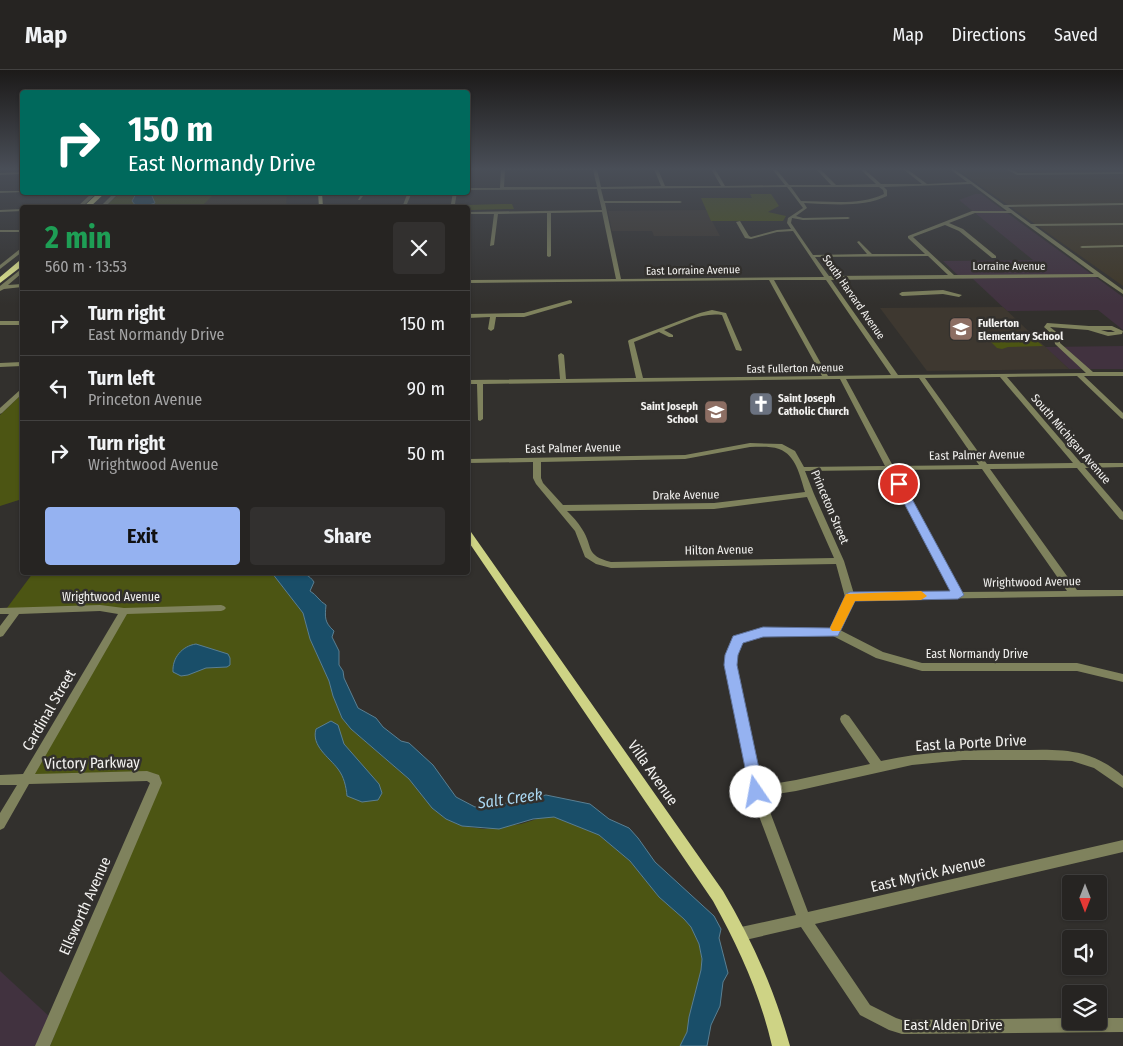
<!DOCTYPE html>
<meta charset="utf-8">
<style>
body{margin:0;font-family:"Fira Sans Condensed",sans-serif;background:#32302f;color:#f1f3f6;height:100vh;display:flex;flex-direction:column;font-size:19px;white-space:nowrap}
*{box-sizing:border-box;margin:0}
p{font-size:16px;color:#a4a4a5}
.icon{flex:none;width:28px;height:28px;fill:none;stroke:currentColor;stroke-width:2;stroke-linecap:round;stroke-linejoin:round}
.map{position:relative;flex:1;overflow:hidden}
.side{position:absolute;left:20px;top:135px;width:450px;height:370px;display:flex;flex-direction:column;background:#262422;border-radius:5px;box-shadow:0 1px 4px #0004,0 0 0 1px #424140}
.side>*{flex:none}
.banner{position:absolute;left:20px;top:20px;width:450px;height:105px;border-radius:5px;box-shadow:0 1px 4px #0004,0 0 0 1px #424140;background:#00695c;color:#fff;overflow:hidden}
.needle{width:32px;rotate:180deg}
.controls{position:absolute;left:1062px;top:805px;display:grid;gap:10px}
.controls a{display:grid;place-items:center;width:45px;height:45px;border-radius:5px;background:#262422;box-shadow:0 1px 4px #0004,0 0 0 1px #424140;font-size:25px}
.pin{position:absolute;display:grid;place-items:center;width:42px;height:42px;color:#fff;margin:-21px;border:2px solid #fff;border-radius:50%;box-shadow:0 1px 5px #0007}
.me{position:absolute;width:55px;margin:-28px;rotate:348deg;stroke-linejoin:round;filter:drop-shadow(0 0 4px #0008)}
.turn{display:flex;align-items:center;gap:18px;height:105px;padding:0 25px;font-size:22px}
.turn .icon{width:65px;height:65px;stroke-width:2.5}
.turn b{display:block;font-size:35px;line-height:42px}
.round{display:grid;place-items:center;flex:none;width:52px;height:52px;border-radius:5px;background:#32302f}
.overview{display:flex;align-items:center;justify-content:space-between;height:85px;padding:0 25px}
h1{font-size:30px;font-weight:700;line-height:38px;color:#1e9e55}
.button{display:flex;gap:10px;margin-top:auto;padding:10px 25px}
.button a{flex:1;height:58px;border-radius:5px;background:#95b2f1;color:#111;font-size:20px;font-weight:700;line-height:58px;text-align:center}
.button a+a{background:#32302f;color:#f1f3f6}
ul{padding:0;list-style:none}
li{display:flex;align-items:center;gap:15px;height:65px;padding:0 25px;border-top:1px solid #424140}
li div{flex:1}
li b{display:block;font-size:19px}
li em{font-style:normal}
header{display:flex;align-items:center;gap:30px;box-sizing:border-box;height:70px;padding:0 25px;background:#262422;border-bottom:1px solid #424140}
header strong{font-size:24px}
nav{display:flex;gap:28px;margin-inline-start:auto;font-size:18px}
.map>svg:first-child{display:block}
</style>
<header>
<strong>Map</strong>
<nav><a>Map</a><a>Directions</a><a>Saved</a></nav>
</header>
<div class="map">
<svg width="1123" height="976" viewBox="0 0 1123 976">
<rect width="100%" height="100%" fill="#32302d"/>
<g fill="#41323f">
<polygon points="975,124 981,124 1123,227 1123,260 1098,240 1007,241 973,209 962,209 943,191 1033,190 959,130"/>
<polygon points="1123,276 1123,299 1069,299 1044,277"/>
<polygon points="0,901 51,948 39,976 0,976"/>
</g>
<g fill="#3f3726">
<polygon points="958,99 1123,99 1123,216 974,111"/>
<polygon points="215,123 287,123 286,137 201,137"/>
</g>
<g fill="#3e3830">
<polygon points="706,140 720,166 654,166 652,161 612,161 608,141"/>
<polygon points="1003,237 1069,299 927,301 880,238"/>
</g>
<g fill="#4c5513">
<polygon points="120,123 215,123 201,137 104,138"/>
<polygon points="750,124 771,124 779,136 768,142 786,146 783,151 711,151 701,128 752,128"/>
<polygon points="502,134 512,134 514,139 468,140 468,138 464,137 467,135"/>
<polygon points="1026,264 1031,266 1043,276 1008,277 1002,279 997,278 989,270 994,269 989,265"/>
<polygon points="22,324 22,429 0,436 0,345"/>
<polygon points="33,503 272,503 303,543 310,569 329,611 333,626 342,648 351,659 409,709 432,738 446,749 462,756 484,759 521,754 543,747 554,747 599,765 630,791 659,827 684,849 691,857 699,874 702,889 701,900 689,947 687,962 680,976 50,976 159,706 152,703 33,706 110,570 120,538 7,538"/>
</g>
<g fill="#194e69" stroke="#5a7f92">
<polygon points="137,122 154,123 152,126 155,133 146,136 136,136 132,131"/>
<path d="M272 503C286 502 305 498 314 512L310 521C317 525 319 531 326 535 325 547 324 552 334 561L332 567 339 581V595L343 601 344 608 358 638 376 648 383 657 401 671 409 673 433 695 456 727 475 737H487L546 725 590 734 609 749 629 758 638 768 655 792 714 846 721 859 719 868 728 903 723 912 720 936 711 955 707 976H680L687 962 689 947 701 900 702 889 699 874 691 857 684 849 659 827 630 791 599 765 554 747 533 749 499 759 462 756 446 749 432 738 409 709 351 659 342 648 333 626 329 611 310 569 303 543Z"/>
<path d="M196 574 228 584 230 588V595L227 597 206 598 188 605 181 606 173 602C172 588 182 576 196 574Z"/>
<path d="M331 651 338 655 344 674 379 714 382 723 378 730 362 732 347 726C346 716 344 707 338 699 329 687 311 676 316 659Z"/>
</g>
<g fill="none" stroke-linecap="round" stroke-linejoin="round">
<g fill="#7f825d" fill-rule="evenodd">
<path d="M501 99H597L601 117 661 116 654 99H658L665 116H721L711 99H715L725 116 785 115 772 99H776L789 115H831L816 99H820L836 115 876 114 860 99H864L881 114H922L903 99H907L927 114 967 112 950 99H954L1004 135 1123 133V135L1008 137 1031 154 1123 153V155L1035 156 1123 220V224L1098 207 831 210 898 305 1086 303 1055 274 1054 266 1044 257 1047 253 1089 256H1112L1123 261 1122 264 1108 266 1088 260 1050 257 1060 265V273L1093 302H1123V306H1084L1123 343V349L1121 348 1077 306 1007 307 1081 393H1123V397L1085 398 1123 442V450L1120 449 1077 398 990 399 1077 520H1123V526L853 530 840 560 883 582 922 593H1077L1123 604V612L1077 601H922L876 588 833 566H763L742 572 735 595 761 716 796 710 870 694 841 652 840 649 841 646 845 644 849 646 881 691C926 681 968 680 1014 680 1037 680 1061 678 1083 684 1098 688 1111 696 1123 706V718L1094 698 1072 691 1045 690H963L912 695 796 721 764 726 808 842 1123 770V782L815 854 870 935 896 948 902 950 1071 948V951H1099V948H1123V962L902 964 889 960 860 945 801 857 741 871 736 869 734 864 736 859 741 857 796 845 750 722 725 595 727 585 735 567 763 558H831L845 527 836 494 611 498 596 494 585 487 575 461 536 414 533 408V392L468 393V389L685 385 750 373 782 374 795 381 804 397 885 396 840 309 483 314V349L480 351 478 350 477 314H468V310L560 309 558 285 561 283 564 285 566 309 636 308 628 271 629 270 700 243 712 240 726 243 742 280 741 281 736 280 722 245C702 242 683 253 664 260L673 265V267H669L659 262 634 272 643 308 822 306 769 210 468 213V210L616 209 602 142 551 143V186L549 187 547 186V143L498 144 494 175 490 176 494 144H468V142L602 140 597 119 468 120V118H500ZM505 100H593L597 117H504ZM971 114 1007 141H972L908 166V168L925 184H872L859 171 857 172 867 184 813 185 791 153 792 148 803 150 848 149 850 148 848 147 803 148 796 146 807 138 804 133C831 134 862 138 887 126V120L884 117ZM787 117 803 138 788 148 787 153 791 159 777 160 751 167 749 166 740 151 736 152 745 168 751 169 777 162 793 161 824 207 621 209 605 133H680L682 132 680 131H604L601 119ZM791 117H879L883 120 884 124C859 136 828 131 801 131ZM975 143H1011L1094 204 954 205 913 167 945 155 959 161 992 188H996V186L963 159 949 153ZM928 186 948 205 829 206 815 187ZM774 210H826L891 305 828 306ZM1101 260H1111L1115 262H1108ZM1000 307 1073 393 987 394 925 308ZM919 308 979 395 893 396 846 309ZM750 377C759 377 770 376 779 379 796 385 800 406 805 422L714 433 563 435 543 413 541 408V392L685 389ZM982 399 1067 521 961 522 895 400ZM887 400 952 522 854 524 844 491 814 424 805 401ZM807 427 834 488 611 492C584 485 594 477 582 459 578 452 572 446 567 441L714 439Z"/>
<polygon points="1006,99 1010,99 1018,103 1123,102 1123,104 1017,105"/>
<polygon points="22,102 22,104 0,105 0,103"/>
<polygon points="0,121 22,121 24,122 0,123"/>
<polygon points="93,122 98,122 81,138 76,138"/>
<polygon points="115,122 120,122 104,138 99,138"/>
<polygon points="362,122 366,122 360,130 358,130"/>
<polygon points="408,122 412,122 407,134 403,135"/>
<polygon points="453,122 457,122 455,134 453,135 451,134"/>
<polygon points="22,139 22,141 0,142 0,140"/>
<rect x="0" y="160" width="22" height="2"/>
<polygon points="1123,175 1123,177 1082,178 1080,177 1082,176"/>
<polygon points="20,179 22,179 22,182 0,199 0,195"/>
<polygon points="20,200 22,200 22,203 8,215 22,214 22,217 4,219 0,221 0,216"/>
<polygon points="943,220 962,225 959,227 943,224 902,226 899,224 902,222"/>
<polygon points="570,230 572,231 572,233 524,247 496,247 494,259 491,261 488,259 490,247 468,248 468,244 524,243"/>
<rect x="0" y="251" width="22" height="4"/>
<polygon points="22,292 22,296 0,297 0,293"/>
<polygon points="22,319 22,324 2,343 0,344 0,338 20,320"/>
<polygon points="100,535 124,538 221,535 224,536 226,538 224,540 221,541 127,544 35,704 147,701 159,705 162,713 50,976 35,976 150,713 147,711 29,714 4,758 0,760 0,743 17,715 0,715 0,705 23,704 118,544 100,541 19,544 3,566 0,567 0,556 9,544 0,544 0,538"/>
</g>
<g fill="#ced385" fill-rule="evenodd">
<polygon points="318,122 322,122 323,138 319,138"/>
<path d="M468 461 471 462 723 821C752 870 775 921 790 976H772C760 924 739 878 713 831L468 471Z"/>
</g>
<g fill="#edf394" fill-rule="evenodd">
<polygon points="99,122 106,122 89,138 82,138"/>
<polygon points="19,191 22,191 22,196 0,213 0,207"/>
</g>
</g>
<linearGradient id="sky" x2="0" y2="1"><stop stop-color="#1c1a19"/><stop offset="0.42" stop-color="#494e57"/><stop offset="1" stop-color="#494e57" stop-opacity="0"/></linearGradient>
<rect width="1123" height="235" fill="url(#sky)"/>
<polygon fill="#95b2f1" stroke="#61749d" points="899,411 904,414 964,525 958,529 855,531 838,566 763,567 743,573 738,585 737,595 764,722 762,727 756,729 751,727 724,595 725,585 733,566 763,557 830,558 846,524 850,522 950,521 894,414"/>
<polygon fill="#f59e0b" points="921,521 927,526 921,530 855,531 840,561 832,561 830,558 846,524"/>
<defs>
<symbol id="school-square" viewBox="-11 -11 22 22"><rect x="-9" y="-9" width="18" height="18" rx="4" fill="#8d6e63" stroke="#32302d"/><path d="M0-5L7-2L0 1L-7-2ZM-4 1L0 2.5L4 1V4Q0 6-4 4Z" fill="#fff"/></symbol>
<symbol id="church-square" viewBox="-11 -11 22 22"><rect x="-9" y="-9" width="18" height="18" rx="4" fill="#6b7280" stroke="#32302d"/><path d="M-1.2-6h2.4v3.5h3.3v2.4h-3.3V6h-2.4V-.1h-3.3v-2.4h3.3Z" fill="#fff"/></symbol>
</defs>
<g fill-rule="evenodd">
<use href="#school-square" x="947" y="245" width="28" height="28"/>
<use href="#church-square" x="747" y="320" width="28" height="28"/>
<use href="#school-square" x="702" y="328" width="28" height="28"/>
</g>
<g text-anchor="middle" stroke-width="5" stroke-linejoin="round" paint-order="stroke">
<g font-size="11" fill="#f3f2f0" stroke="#32302d">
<text x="1009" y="200">Lorraine Avenue</text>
<text transform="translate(693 200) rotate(-1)" y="4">East Lorraine Avenue</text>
<text transform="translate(854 227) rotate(55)" y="4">South Harvard Avenue</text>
<text transform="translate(795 298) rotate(-1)" y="4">East Fullerton Avenue</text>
</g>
<g font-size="11" font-weight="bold" fill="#f3f2f0" stroke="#32302d" text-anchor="start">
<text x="978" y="257">Fullerton<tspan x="978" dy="13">Elementary School</tspan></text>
<text x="778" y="332">Saint Joseph<tspan x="778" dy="13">Catholic Church</tspan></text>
<text x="698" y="340" text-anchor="end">Saint Joseph<tspan x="698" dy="13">School</tspan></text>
</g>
<g font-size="12" fill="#f3f2f0" stroke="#32302d">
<text transform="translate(1071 369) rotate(49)" y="4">South Michigan Avenue</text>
<text transform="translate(573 378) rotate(-1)" y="4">East Palmer Avenue</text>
<text transform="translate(977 385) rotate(-1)" y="4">East Palmer Avenue</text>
<text transform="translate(686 425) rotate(-1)" y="4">Drake Avenue</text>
<text transform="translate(830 437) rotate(67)" y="4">Princeton Street</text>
<text transform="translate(719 480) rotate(-1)" y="4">Hilton Avenue</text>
<text transform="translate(1032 512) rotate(-1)" y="4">Wrightwood Avenue</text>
<text x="111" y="531">Wrightwood Avenue</text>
<text x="977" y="588">East Normandy Drive</text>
</g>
<g font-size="15" fill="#f3f2f0" stroke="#32302d">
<text transform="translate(49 640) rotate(-60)" y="5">Cardinal Street</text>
<text transform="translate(971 673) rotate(-3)" y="5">East la Porte Drive</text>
<text transform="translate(92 693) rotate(-1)" y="5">Victory Parkway</text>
<text transform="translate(653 703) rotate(55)" y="5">Villa Avenue</text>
<text transform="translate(928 804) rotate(-13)" y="5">East Myrick Avenue</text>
<text transform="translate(85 836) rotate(-66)" y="5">Ellsworth Avenue</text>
<text x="953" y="960">East Alden Drive</text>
</g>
<g font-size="16" font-style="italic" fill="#aad7f1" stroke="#32302d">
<text transform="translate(510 728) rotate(-8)" y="6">Salt Creek</text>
</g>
</g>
</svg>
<div class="controls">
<a><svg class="needle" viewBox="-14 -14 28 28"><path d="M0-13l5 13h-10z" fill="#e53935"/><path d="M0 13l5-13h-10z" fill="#a4a4a5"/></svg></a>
<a><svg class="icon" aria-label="sound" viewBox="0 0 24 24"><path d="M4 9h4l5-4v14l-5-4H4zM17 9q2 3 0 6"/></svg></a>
<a><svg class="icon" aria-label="layers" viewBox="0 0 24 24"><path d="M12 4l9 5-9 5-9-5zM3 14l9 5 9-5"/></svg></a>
</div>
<div class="pin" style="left:899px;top:414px;background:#d93025"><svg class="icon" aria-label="arrive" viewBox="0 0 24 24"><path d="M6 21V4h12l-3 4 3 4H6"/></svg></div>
<svg class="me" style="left:756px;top:722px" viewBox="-20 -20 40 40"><circle r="19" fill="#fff"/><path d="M0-13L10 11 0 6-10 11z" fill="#95b2f1"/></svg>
<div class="banner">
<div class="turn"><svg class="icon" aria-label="right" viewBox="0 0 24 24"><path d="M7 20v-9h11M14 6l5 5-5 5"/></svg><div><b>150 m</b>East Normandy Drive</div></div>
</div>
<section class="side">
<div class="overview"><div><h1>2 min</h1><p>560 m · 13:53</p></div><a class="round"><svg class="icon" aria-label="close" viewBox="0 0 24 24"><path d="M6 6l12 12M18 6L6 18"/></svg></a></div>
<ul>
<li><svg class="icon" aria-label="right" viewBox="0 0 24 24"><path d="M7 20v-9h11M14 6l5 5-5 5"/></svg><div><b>Turn right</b><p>East Normandy Drive</p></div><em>150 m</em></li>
<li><svg class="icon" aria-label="left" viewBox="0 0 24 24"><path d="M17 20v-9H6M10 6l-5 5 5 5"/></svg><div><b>Turn left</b><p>Princeton Avenue</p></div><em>90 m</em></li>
<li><svg class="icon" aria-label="right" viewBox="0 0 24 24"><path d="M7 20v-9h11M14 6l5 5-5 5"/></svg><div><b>Turn right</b><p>Wrightwood Avenue</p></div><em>50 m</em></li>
</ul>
<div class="button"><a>Exit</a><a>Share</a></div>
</section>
</div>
